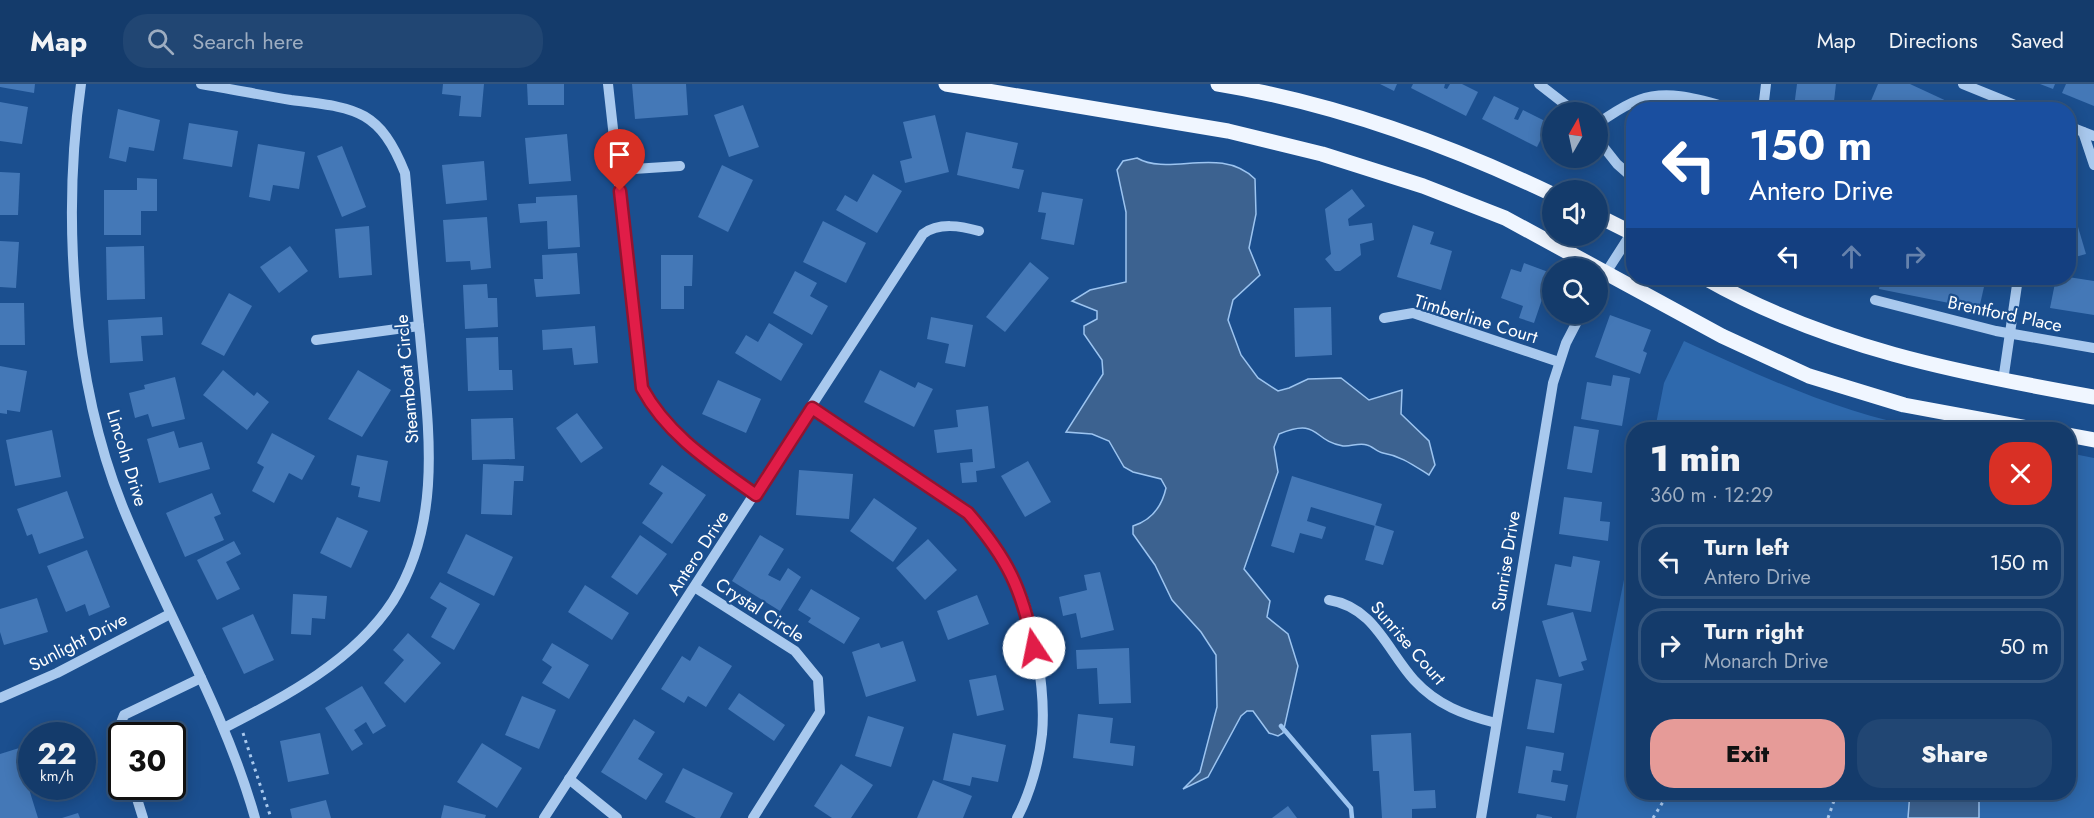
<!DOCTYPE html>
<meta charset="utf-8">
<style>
body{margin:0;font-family:Jost,sans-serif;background:#214673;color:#f1f3f6;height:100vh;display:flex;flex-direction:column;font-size:22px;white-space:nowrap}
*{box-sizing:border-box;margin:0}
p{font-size:20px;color:#9dadc1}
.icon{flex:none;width:33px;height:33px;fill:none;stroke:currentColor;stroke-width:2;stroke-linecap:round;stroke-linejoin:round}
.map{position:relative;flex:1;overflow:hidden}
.drawer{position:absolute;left:1626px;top:338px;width:450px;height:378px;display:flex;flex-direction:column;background:#143b6b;border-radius:24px;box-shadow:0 3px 15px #0003,0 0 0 2px #33557e}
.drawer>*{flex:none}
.top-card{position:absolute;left:1626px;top:18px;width:450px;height:183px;border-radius:24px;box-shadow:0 3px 15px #0003,0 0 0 2px #33557e;background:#1a4fa0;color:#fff;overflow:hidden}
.needle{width:39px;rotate:9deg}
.buttons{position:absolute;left:1542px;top:18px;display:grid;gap:12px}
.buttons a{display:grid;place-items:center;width:66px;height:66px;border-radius:50%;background:#143b6b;box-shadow:0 3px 15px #0003,0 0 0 2px #33557e;font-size:30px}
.speed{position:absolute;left:18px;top:638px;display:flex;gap:12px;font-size:30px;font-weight:700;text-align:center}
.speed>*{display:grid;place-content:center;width:78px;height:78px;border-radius:50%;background:#143b6b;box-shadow:0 3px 15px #0003,0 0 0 2px #33557e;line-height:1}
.speed small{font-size:15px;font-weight:400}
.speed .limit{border:3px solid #111;border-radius:9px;background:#fff;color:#111}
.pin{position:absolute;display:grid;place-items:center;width:51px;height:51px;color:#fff;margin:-62px -26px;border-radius:50% 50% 50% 0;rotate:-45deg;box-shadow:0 0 6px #0007}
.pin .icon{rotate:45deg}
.me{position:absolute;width:66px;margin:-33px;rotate:349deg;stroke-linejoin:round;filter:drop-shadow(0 0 4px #0008)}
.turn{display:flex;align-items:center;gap:21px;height:126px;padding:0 24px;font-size:27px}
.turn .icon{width:78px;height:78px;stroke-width:2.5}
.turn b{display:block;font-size:42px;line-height:51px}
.lanes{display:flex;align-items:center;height:57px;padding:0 24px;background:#0003;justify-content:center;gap:30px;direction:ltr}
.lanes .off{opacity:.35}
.round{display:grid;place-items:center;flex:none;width:63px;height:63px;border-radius:24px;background:#214673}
.head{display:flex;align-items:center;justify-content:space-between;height:102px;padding:0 24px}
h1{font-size:36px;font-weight:800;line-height:45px}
.button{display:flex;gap:12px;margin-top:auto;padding:12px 24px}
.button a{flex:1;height:69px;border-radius:24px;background:#e69b98;color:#111;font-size:24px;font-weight:800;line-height:69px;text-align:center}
.button a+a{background:#214673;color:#f1f3f6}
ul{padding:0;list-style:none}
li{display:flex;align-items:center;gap:18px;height:75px;margin:0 12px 9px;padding:0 12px;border:3px solid #33557e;border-radius:24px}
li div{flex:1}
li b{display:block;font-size:22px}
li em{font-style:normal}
header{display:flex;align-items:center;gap:36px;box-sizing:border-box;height:84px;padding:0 30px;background:#143b6b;border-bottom:2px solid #33557e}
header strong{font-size:28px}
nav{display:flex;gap:33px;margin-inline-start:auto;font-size:21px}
.search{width:420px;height:54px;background:#214673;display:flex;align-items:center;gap:15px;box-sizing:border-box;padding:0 21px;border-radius:24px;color:#9dadc1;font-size:22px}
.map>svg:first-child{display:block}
</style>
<header>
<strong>Map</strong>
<div class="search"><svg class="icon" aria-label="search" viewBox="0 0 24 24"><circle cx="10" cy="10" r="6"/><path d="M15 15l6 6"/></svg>Search here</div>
<nav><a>Map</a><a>Directions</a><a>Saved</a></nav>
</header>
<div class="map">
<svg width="2094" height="734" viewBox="0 0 2094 734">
<rect width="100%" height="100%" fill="#1b4f8f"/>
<g fill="#2e69ad">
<path d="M1684 257C1763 293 1841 330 1928 345H1655L1664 299Z"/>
<polygon points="2069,369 2094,374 2094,734 1576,734 1633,451 1634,708 2068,708"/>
</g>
<g fill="#3c6290" stroke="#9cc4f0" stroke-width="1.5">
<path d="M1137 74C1170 93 1220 61 1255 95L1256 130 1249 164 1260 191 1233 216 1228 236 1241 271 1258 294 1278 307 1289 304 1308 295 1341 294 1369 316 1402 306 1401 330 1429 357 1435 381 1429 391C1413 381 1401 372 1383 369 1377 368 1372 362 1367 361 1359 358 1351 363 1343 362 1312 357 1320 333 1279 350L1274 363 1278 388 1244 485 1270 517 1267 533 1288 550 1298 582 1283 649 1278 652 1269 649 1253 627H1247L1241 632 1208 693 1183 705 1200 688 1217 623 1216 571 1201 548 1172 516 1155 481 1133 450V442C1152 436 1162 422 1166 404L1161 395 1133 388 1124 383 1109 357 1092 350 1066 348 1103 290 1102 276 1084 250V242L1097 235V227L1072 217 1090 206 1126 198V128L1117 86 1123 77Z"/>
<polygon points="1910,708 1979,708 1979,734 1908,734"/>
</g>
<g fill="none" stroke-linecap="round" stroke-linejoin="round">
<polyline stroke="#9cc4f0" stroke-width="4.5" points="1281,642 1351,724 1352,734"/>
</g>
<g fill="#4478b7">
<polygon points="0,0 35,0 34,9 0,3"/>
<polygon points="443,0 484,0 481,33 459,32 461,12 442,10"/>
<polygon points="527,0 564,0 564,21 528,21"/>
<polygon points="632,0 686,0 688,31 635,35"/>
<polygon points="1380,0 1397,0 1394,7"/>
<polygon points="1413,0 1445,0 1444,4 1447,5 1450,0 1462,0 1478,8 1466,32 1411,4"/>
<polygon points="1797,0 1836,0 1833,26 1794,23"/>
<polygon points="1878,0 1910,0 1966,26 1884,26 1870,19"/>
<polygon points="2040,0 2055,0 2053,5"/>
<polygon points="2066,0 2094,0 2094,22 2062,9"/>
<polygon points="1494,12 1519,24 1514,35 1518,36 1523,26 1549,39 1537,63 1482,35"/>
<polygon points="0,18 28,23 22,60 0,57"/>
<polygon points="743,21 759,63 729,73 714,31"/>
<polygon points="118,25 160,36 154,67 129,63 126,78 109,74"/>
<polygon points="935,31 949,88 905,99 900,77 912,74 903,38"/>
<polygon points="189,39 238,47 232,83 183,75"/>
<polygon points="966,48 1018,59 1012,84 1024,86 1019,105 957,91"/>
<polygon points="567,50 571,97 529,100 525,54"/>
<polygon points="258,60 305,68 299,105 273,101 270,117 249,113"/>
<polygon points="342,62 366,123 342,133 317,72"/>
<polygon points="484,77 487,116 446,120 442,81"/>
<polygon points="722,81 753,96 728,148 698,133"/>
<polygon points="0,88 20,89 18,131 0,131"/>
<polygon points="873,90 902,107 877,149 836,126 845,111 857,118"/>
<polygon points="137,94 157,95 157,127 141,127 141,151 104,151 104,106 137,106"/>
<polygon points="1352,105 1365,122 1348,135 1349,142 1372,139 1374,156 1360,160 1361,171 1340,187 1335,187 1325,175 1331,170 1325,125"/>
<polygon points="1042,108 1083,115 1074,161 1041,155 1046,129 1038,128"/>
<polygon points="2068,109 2086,170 2068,175"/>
<polygon points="577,111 580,163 548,165 547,137 520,139 518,120 536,119 536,113"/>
<polygon points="487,133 491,184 471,186 470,177 446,178 443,136"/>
<polygon points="823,137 866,159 846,199 803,178"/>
<polygon points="1413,141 1434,148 1430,160 1452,167 1441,206 1397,193"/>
<polygon points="369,142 372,191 339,194 335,145"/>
<polygon points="0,157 19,158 16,204 0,203"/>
<polygon points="144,162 145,215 107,216 106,163"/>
<polygon points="290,162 308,187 279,209 260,183"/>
<polygon points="577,169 580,210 536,213 534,195 543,195 542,171"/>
<polygon points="661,171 693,171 692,202 684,202 684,225 661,225"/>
<polygon points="1030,178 1049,194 1005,248 986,233"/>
<polygon points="1524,179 1551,189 1534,239 1519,234 1523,222 1501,214 1511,185 1521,188"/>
<polygon points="795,187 817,199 810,212 828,222 812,251 773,229"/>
<polygon points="2068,193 2094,197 2094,231 2050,224 2056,194"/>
<polygon points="1881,194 1986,194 1979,225 1879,205"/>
<polygon points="487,200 488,214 497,214 498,243 465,245 463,201"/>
<polygon points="229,209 252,222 224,272 201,260"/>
<polygon points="0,219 24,219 25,261 0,261"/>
<polygon points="1331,223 1332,271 1295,273 1294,224"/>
<polygon points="1610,231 1651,246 1643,267 1647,269 1640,290 1595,273"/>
<polygon points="162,233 163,251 141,252 143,277 110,279 108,236"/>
<polygon points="931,233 973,241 965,283 945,279 949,260 927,255"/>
<polygon points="769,239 803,260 781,297 735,269 746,251 758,258"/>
<polygon points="595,242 598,279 574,281 572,264 543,266 542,246"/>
<polygon points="498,253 499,286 512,286 513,306 468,307 466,254"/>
<polygon points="0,282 27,287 20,328 7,326 7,330 0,329"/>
<polygon points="223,286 254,312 257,308 269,318 247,346 203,311"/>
<polygon points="358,286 391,306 362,353 328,335"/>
<polygon points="880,286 915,304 918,298 933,305 914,343 864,318"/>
<polygon points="1613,291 1630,294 1622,342 1581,335 1587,298 1611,302"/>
<polygon points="175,293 185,335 152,343 148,330 135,334 129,309 145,305 144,301"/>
<polygon points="718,296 761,315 746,349 702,330"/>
<polygon points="988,322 995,384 976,387 977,398 962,399 960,379 973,378 972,365 937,369 934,346 958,343 956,326"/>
<polygon points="577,329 603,364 581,379 556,344"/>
<polygon points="513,334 515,375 472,376 471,335"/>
<polygon points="1574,342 1599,346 1592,389 1567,385"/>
<polygon points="52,346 61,393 15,402 6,356"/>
<polygon points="174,347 179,364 202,358 210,385 159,399 147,355"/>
<polygon points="272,349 315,372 302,396 289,389 274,419 252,407 264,383 257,379"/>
<polygon points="357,371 388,377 380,418 358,413 360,403 351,401"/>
<polygon points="1028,377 1051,418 1025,433 1001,392"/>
<polygon points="483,380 524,382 523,397 514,397 512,431 481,430"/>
<polygon points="662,381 706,411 672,460 642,439 663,409 649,400"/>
<polygon points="799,386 853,390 849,435 796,431"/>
<polygon points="1292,392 1382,420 1375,442 1311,423 1307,437 1326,443 1322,455 1300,449 1294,469 1271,462"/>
<polygon points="67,407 84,454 39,470 32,450 27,452 17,425"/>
<polygon points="212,409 221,430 214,433 224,456 185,473 166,429"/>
<polygon points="1564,413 1602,418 1600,437 1610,438 1608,457 1559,450"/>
<polygon points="874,414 917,444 893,478 850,447"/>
<polygon points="337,433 368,447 351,484 320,469"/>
<polygon points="1375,441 1394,447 1383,481 1365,476"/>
<polygon points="466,450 513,473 494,512 447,489"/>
<polygon points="640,451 667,470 637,511 611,493"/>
<polygon points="760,451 784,465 768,491 780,497 788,484 801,493 780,527 732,497"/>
<polygon points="928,455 957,486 925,516 896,484"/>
<polygon points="234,457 241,470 226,478 240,505 217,516 197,476"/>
<polygon points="87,466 110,523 89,532 85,520 66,528 47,482"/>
<polygon points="1573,472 1600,477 1591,528 1547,521 1555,480 1571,483"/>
<polygon points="1100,488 1114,546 1081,554 1076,529 1063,532 1059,513 1087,506 1084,491"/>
<polygon points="440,498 480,520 454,566 431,553 447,524 430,514"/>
<polygon points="585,501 629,529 612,556 568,528"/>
<polygon points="811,505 860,534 844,560 808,538 811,534 798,526"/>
<polygon points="293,510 327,512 325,535 312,534 311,551 291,550"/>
<polygon points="977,511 989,540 948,556 937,527"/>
<polygon points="37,514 48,548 4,561 0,548 0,525"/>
<polygon points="1573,528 1587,576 1581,578 1584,586 1559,593 1542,537"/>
<polygon points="253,530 274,576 244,590 222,544"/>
<polygon points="408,549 441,579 405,619 384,599 404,576 393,566"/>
<polygon points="903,557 916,597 866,613 852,568 879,559 881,564"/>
<polygon points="552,559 589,581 569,615 542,599 552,583 542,576"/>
<polygon points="699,562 732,582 706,623 688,612 684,619 661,605 682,572 690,577"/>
<polygon points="1129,564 1131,619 1099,620 1097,584 1077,585 1076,566"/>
<polygon points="996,591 1004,626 977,632 969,596"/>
<polygon points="1536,595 1562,600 1554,649 1527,645"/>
<polygon points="362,602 386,642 373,650 366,638 354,646 363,660 352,667 325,624"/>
<polygon points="739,609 785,641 774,657 728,625"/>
<polygon points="522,612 556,626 539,665 505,651"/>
<polygon points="1078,630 1113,634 1110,659 1135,662 1133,682 1073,674"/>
<polygon points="868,632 904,643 891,683 855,672"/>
<polygon points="634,635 655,648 638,675 663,690 646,716 601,688"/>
<polygon points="320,649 329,690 288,698 280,657"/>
<polygon points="953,649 1006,661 998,698 972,693 970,702 943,696"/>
<polygon points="1411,649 1414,707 1435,706 1436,724 1412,725 1412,734 1382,734 1379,687 1373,687 1371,651"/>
<polygon points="482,659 522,684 497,724 457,698"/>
<polygon points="32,660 32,702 36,702 29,705 38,734 0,734 0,670"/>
<polygon points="1526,662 1564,669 1561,687 1553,686 1551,698 1568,701 1565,717 1518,709"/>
<polygon points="841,680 873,701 851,734 832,734 814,722"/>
<polygon points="683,684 733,709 720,734 696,734 665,718"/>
<polygon points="933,696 972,712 963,734 917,734"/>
<polygon points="326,716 331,734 292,734 290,725"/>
<polygon points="444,721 486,731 485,734 441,734"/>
<polygon points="1288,722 1297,734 1272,734"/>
<polygon points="78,729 80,734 62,734"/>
<polygon points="1537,730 1552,733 1552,734 1536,734"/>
</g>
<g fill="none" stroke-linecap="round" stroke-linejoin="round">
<g stroke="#a9c9ee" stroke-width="3" stroke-dasharray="3 4.5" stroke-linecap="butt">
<polyline points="243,649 271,734"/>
<polyline points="1653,734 1669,708"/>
<polyline points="1828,734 1837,708"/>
</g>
<g stroke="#a9c9ee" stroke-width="10">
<path d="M81 0C62 132 72 296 122 421 164 526 224 624 255 734"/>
<path d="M201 0C231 5 261 11 291 16 355 24 379 24 405 89 410 143 414 197 420 251 428 342 444 435 393 517 354 577 286 612 224 644"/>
<path d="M608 0 642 304C668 352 713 380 756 411"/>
<polyline points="1539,0 1575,28"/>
<polyline points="1963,0 2027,26"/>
<polyline points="1763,26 1766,0"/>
<path d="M1598 39C1611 31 1624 21 1639 16 1671 4 1706 18 1737 26"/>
<polyline points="2068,42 2094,52"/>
<polyline points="2083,48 2094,81"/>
<polyline points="1598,56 1617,80 1634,95"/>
<polyline points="618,86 680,82"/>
<polyline points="1598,201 1634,145"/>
<polyline points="1875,216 1996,247 2094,264"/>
<polyline points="1384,234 1413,229 1559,278"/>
<polyline points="316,256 419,242"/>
<polyline points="2003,297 2018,194"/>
<path d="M812 324 968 429C986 449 1005 472 1016 497 1034 537 1046 607 1042 650 1039 677 1030 710 1017 734"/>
<polyline points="696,504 795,567 818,595 820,628 753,734"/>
<path d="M1329 516C1374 523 1387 566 1414 596 1437 621 1464 631 1496 639"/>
<polyline points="0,614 57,589 170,530"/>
<polyline points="122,669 117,649 124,631 201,594"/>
<polyline points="569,695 617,734"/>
<polyline points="133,702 143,734"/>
<path d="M544 734 923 150C939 138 961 142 979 147"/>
<polyline points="1481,734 1553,299 1566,259 1581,230"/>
</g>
<g stroke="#f0f6ff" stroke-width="15">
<polyline points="946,0 1228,47 1322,70 1423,102 1505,134 1722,252 1809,292 1904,321 2033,345"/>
<path d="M1218 0C1334 19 1447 60 1552 110"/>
<polyline points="1598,132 1634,150"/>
<path d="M1705 194C1826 263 1958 289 2094 313"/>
<polyline points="2068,351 2094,356"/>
</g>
</g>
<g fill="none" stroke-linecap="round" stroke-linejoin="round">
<defs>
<path id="route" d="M620 107 642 304C668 352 713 380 756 411L812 324 968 429C1008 475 1022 505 1034 564"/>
</defs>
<use href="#route" stroke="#92132f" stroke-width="15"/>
<use href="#route" stroke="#e11d48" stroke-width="10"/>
</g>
<g text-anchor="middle" stroke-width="4.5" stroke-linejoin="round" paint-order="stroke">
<g font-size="18" fill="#fff" stroke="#1b4f8f">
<text transform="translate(2005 230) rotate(12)" y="6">Brentford Place</text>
<text transform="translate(1476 235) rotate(17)" y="6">Timberline Court</text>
<text transform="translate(407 295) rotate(-95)" y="6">Steamboat Circle</text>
<text transform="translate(127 374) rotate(73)" y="6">Lincoln Drive</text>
<text transform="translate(698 469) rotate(-57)" y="6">Antero Drive</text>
<text transform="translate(1506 477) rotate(-81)" y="6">Sunrise Drive</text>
<text transform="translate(760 526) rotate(33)" y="6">Crystal Circle</text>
<text transform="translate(78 558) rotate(-27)" y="6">Sunlight Drive</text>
<text transform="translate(1408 559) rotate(49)" y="6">Sunrise Court</text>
</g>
</g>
</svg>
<div class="buttons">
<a><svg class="needle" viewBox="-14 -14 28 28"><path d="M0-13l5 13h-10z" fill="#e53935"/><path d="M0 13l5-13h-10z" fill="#9dadc1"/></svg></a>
<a><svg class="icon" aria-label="sound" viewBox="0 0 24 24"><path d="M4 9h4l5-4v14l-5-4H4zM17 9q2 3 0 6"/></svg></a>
<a><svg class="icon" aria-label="search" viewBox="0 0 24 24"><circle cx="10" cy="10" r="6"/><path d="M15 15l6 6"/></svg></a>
</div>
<div class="speed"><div>22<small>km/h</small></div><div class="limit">30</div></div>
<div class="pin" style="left:620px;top:107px;background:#d93025"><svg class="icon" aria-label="arrive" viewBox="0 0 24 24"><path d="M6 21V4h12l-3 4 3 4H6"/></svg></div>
<svg class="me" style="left:1034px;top:564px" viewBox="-20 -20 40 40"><circle r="19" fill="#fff"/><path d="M0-13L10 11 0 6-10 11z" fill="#e11d48"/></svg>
<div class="top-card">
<div class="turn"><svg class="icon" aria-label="left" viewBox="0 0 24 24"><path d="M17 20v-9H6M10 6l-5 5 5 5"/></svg><div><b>150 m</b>Antero Drive</div></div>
<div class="lanes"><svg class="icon" aria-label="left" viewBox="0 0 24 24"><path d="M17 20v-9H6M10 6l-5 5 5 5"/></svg><svg class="icon off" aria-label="ahead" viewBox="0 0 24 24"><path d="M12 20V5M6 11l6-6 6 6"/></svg><svg class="icon off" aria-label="right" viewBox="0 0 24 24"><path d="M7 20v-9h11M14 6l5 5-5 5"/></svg></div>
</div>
<section class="drawer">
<div class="head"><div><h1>1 min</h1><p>360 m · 12:29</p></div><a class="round" style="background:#d93025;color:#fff"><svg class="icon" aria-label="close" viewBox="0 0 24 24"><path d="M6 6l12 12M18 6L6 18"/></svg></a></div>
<ul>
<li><svg class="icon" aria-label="left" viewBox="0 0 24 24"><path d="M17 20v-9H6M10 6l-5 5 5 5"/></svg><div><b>Turn left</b><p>Antero Drive</p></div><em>150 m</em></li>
<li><svg class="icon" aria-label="right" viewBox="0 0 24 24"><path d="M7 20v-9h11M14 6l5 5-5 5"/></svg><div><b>Turn right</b><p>Monarch Drive</p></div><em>50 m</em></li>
</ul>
<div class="button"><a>Exit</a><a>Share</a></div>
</section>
</div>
